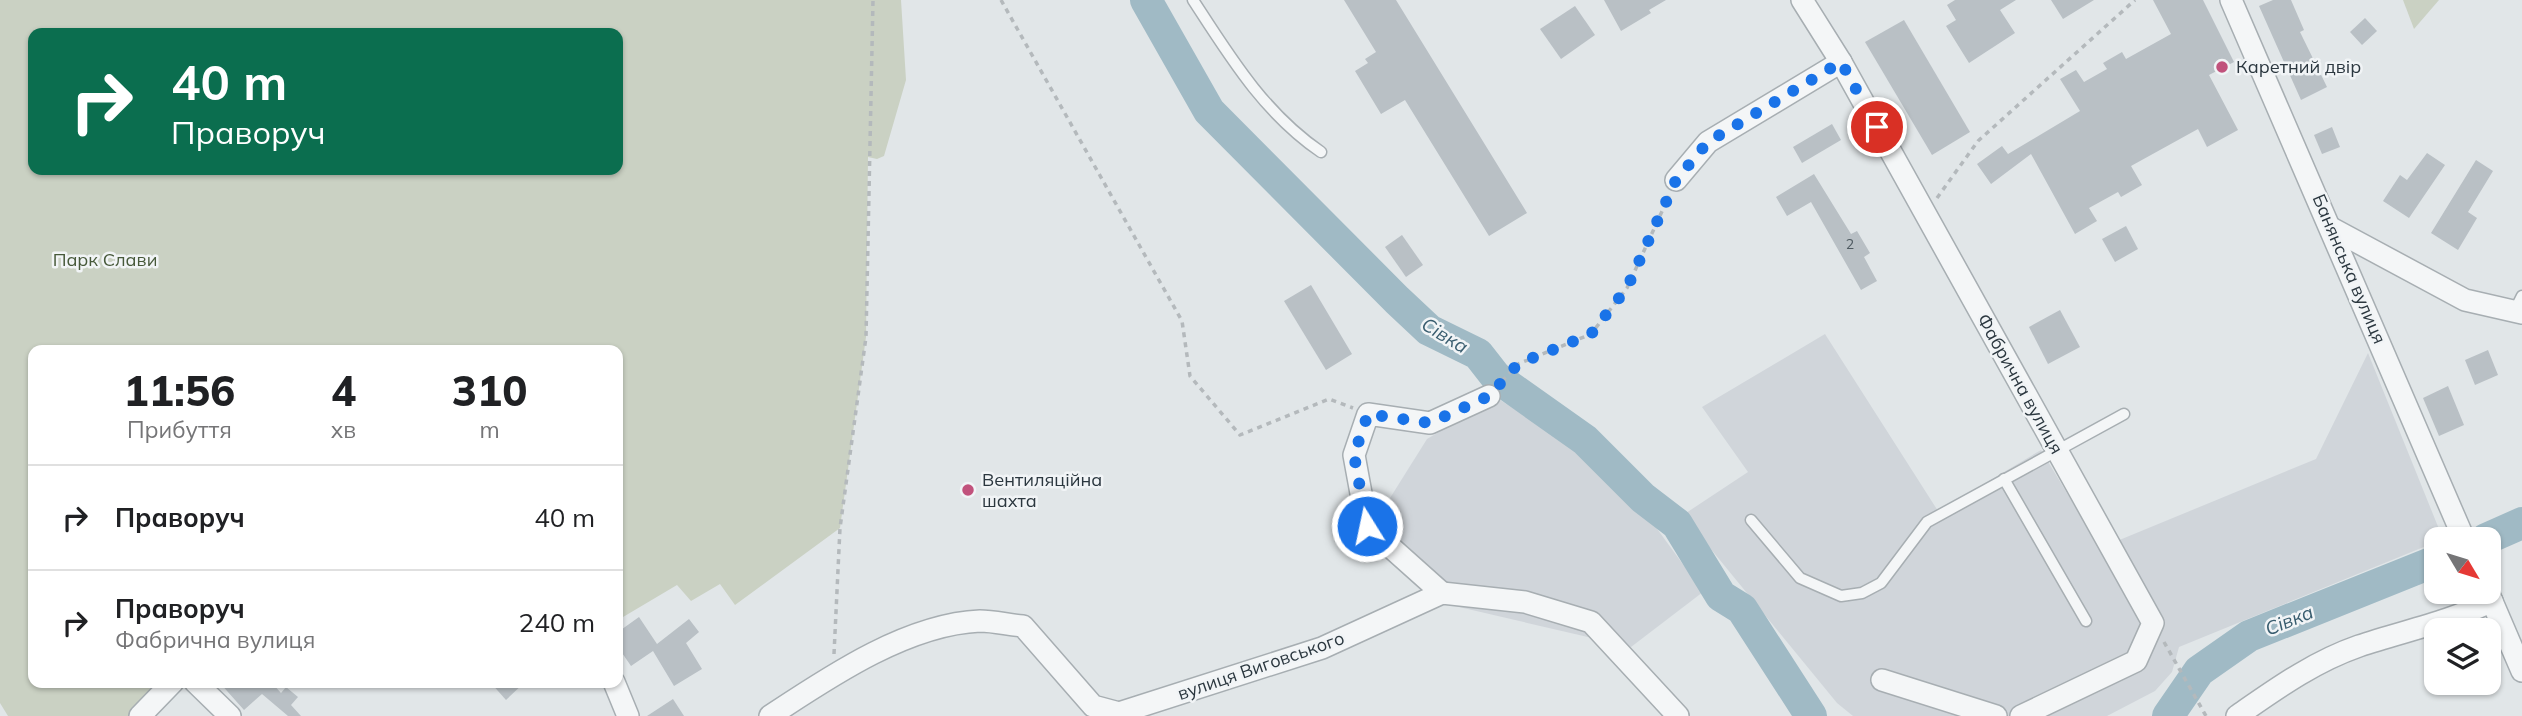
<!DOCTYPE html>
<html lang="uk">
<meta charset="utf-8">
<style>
body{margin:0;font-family:Mulish,sans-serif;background:#f6f6f6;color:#202124;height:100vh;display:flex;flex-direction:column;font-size:26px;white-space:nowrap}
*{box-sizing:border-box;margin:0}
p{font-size:23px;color:#757577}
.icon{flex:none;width:38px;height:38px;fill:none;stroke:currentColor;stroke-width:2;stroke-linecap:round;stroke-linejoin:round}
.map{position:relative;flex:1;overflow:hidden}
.side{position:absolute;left:28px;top:345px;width:595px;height:343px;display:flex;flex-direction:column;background:#fff;border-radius:14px;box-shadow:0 2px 5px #0004}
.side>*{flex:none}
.guide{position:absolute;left:28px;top:28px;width:595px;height:147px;border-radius:14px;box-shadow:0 2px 5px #0004;background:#0b6e4f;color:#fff;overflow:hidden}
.needle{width:46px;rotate:128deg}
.controls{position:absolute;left:2424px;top:527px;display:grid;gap:14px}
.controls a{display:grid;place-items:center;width:77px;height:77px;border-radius:14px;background:#fff;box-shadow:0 2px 5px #0004;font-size:35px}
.pin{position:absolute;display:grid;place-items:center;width:60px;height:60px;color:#fff;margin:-30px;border:4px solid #fff;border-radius:50%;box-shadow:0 2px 7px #0007}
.me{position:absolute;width:77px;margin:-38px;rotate:350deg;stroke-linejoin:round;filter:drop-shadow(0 0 5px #0008)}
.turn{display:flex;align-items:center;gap:24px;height:147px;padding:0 28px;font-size:32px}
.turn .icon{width:91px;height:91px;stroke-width:2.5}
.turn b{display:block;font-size:49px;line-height:60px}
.eta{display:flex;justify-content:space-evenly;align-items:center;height:119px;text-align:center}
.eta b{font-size:42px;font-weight:800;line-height:49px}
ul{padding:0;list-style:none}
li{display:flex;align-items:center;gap:21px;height:105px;padding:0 28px;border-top:2px solid #e0e0e0}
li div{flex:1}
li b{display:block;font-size:26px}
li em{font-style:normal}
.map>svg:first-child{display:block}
</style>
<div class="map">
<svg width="2522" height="716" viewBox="0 0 2522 716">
<rect width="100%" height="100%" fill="#e1e6e8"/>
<g fill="#d0d5da">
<polygon points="1825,334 1938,511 2041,450 2100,548 2316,459 2368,353 2443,539 2436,539 2436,542 2179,647 2172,672 2155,691 2107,716 1853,716 1837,703 1683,515 1748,472 1702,407"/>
<polygon points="1497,398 1577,449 1642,508 1703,592 1631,647 1446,604 1375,522 1427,439"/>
</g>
<g fill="#cad1c3" fill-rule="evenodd">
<path d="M0 0H901L906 80 884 156 877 159 868 157 866 337 840 528 735 605 720 584 691 601 677 585 618 620V350H33V682L178 683 146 716H8L0 703ZM33 33H618V170H33Z"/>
<polygon points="2403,0 2439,0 2414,29"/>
</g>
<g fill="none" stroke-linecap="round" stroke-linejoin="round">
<g stroke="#a0bac5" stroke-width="32">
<polyline points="1146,0 1209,111 1397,300 1429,330 1478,354 1496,377 1585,440 1643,498 1677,524 1721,596 1742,609 1811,716"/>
<polyline points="2486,539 2522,523"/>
<polyline points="2168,716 2199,671 2249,636 2436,561"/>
</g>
</g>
<g fill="#b9c0c5">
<polygon points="1344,0 1396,0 1527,213 1489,236 1405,100 1381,114 1355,71 1368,63 1365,59 1376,52"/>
<polygon points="1604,0 1666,0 1649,10 1651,13 1621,31"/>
<polygon points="1955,0 2016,0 2000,10 2015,33 1969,63 1946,26 1956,20 1947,5"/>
<polygon points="2051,0 2094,0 2063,19"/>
<polygon points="2153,0 2203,0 2234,62 2209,75 2238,130 2207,147 2198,129 2131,166 2142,185 2121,197 2118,192 2089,208 2097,221 2075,234 2031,154 1991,184 1977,164 2002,146 2008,154 2080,111 2060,79 2076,70 2084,82 2107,69 2103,63 2122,52 2126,59 2171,34"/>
<polygon points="2273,0 2291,0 2304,30 2300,32 2327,87 2301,100 2259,6"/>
<polygon points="1575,6 1595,35 1561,59 1540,29"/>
<polygon points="2365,18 2377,31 2362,45 2350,32"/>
<polygon points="1904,20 1970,132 1932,155 1865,42"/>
<polygon points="1832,124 1841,140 1802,163 1793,147"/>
<polygon points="2332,127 2340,147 2322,154 2314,135"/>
<polygon points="2427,153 2445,165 2409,218 2383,201 2400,175 2407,180"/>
<polygon points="2476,160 2493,171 2468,212 2477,218 2458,250 2431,233"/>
<polygon points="1814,174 1851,234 1857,231 1870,253 1864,257 1877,281 1861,290 1811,202 1787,216 1776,197"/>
<polygon points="2126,226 2138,249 2115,262 2102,239"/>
<polygon points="1402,235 1423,265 1406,277 1385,247"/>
<polygon points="1311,285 1352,354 1326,370 1284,301"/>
<polygon points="2060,310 2080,347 2048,364 2029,327"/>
<polygon points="2488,350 2498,375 2475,385 2465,360"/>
<polygon points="2448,386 2464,425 2439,436 2423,398"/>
<polygon points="639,617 657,644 689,619 699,632 686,643 702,669 674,686 653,651 631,666 618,647 618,632"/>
<polygon points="219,682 276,682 273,684 281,693 286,687 298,697 291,705 301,716 288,716 262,694 244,710"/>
<polygon points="490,682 525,682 506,700"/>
<polygon points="673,699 684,716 647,716"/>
</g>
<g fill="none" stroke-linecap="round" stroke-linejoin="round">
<defs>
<g id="service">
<path d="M1193 0C1230 57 1264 113 1321 152"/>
<polyline points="2514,312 2522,296"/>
<polyline points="2004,479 2086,621"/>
<polyline points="1751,520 1800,578 1841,596 1862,593 1881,583 1927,522 2124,414"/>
</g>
<g id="minor">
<polyline points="1802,0 1841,62 2153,623 2136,661 2021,716"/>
<polyline points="2231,0 2464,539"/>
<polyline points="1676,180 1708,142 1841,62"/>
<polyline points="2333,229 2465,300 2522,313"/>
<polyline points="2488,592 2522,671"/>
<polyline points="1442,593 1367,526 1354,455 1368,414 1430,423 1489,396"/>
<polyline points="1882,680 1996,716"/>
<polyline points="195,682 230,716"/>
<polyline points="614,682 628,716"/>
<polyline points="140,716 173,682"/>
<path d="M770 716C829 677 907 624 980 621 994 621 1009 625 1023 626L1093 706 1119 713 1322 648 1442 593 1525 602 1591 622 1678 716"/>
<path d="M2237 716C2276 689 2313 662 2359 646 2404 631 2449 622 2492 601"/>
</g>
</defs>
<use href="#service" stroke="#a7aeb2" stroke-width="13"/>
<use href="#minor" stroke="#a7aeb2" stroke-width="24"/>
<g stroke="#b4b9bc" stroke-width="3.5" stroke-dasharray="5 5" stroke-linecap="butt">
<polyline points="1001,0 1182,321 1190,376 1240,435 1329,399 1353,408"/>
<polyline points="1937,198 1978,141 2135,0"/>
<polyline points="1502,381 1518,364 1591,334 1627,288 1669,196"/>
<polyline points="2164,642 2206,716"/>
<polyline points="834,654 840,528 866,337 873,0"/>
</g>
<use href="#service" stroke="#f4f6f7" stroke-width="10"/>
<use href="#minor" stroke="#f4f6f7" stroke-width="21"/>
</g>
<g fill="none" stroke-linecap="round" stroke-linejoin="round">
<polyline stroke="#1a73e8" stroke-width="12" stroke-dasharray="0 21.6" points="1367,526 1354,455 1368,414 1430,423 1489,396 1518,364 1591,334 1627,288 1676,180 1708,142 1841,62 1877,127"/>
</g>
<g fill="#c1527c" stroke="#f1f4f6" stroke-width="2.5">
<circle cx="2222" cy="67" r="7"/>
<circle cx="968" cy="490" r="7"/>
</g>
<g text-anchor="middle" stroke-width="5" stroke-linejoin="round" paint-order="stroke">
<g font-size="14" fill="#4e5960">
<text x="1850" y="249">2</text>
</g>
<g font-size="18" fill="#2b373f" stroke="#f1f4f6" text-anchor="start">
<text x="2236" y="73">Каретний двір</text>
<text x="982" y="486">Вентиляційна<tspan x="982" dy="21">шахта</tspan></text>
</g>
<g font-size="18" fill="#47593a" stroke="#f1f4f6">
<text x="105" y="266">Парк Слави</text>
</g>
<g font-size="18" fill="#2b373f" stroke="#f1f4f6">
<text transform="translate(2349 269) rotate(67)" y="6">Банянська вулиця</text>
<text transform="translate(2020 384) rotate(61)" y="6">Фабрична вулиця</text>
<text transform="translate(1261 666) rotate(-19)" y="6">вулиця Виговського</text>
</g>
<g font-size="19" font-style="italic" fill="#395d6f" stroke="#f1f4f6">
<text transform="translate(1445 335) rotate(31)" y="7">Сівка</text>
<text transform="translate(2289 620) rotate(-22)" y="7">Сівка</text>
</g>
</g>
</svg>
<div class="controls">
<a><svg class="needle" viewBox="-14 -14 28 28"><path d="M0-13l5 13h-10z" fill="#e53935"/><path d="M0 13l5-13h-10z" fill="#757577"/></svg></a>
<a><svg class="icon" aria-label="layers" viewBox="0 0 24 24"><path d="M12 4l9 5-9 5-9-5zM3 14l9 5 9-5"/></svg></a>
</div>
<div class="pin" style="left:1877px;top:127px;background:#d93025"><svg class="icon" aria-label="arrive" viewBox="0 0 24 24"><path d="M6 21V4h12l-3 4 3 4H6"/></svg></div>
<svg class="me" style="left:1367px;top:526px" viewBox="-20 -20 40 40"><circle r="17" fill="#1a73e8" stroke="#fff" stroke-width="3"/><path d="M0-11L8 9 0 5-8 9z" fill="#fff"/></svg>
<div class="guide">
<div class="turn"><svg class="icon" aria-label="right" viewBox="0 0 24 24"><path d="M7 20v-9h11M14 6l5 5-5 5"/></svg><div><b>40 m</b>Праворуч</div></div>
</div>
<section class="side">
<div class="eta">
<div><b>11:56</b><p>Прибуття</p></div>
<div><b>4</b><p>хв</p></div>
<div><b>310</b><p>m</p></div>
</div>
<ul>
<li><svg class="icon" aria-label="right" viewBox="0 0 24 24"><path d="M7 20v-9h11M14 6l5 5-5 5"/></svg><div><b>Праворуч</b></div><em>40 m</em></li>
<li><svg class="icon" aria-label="right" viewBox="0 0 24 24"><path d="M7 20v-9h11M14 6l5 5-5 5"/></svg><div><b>Праворуч</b><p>Фабрична вулиця</p></div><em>240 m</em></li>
</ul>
</section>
</div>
